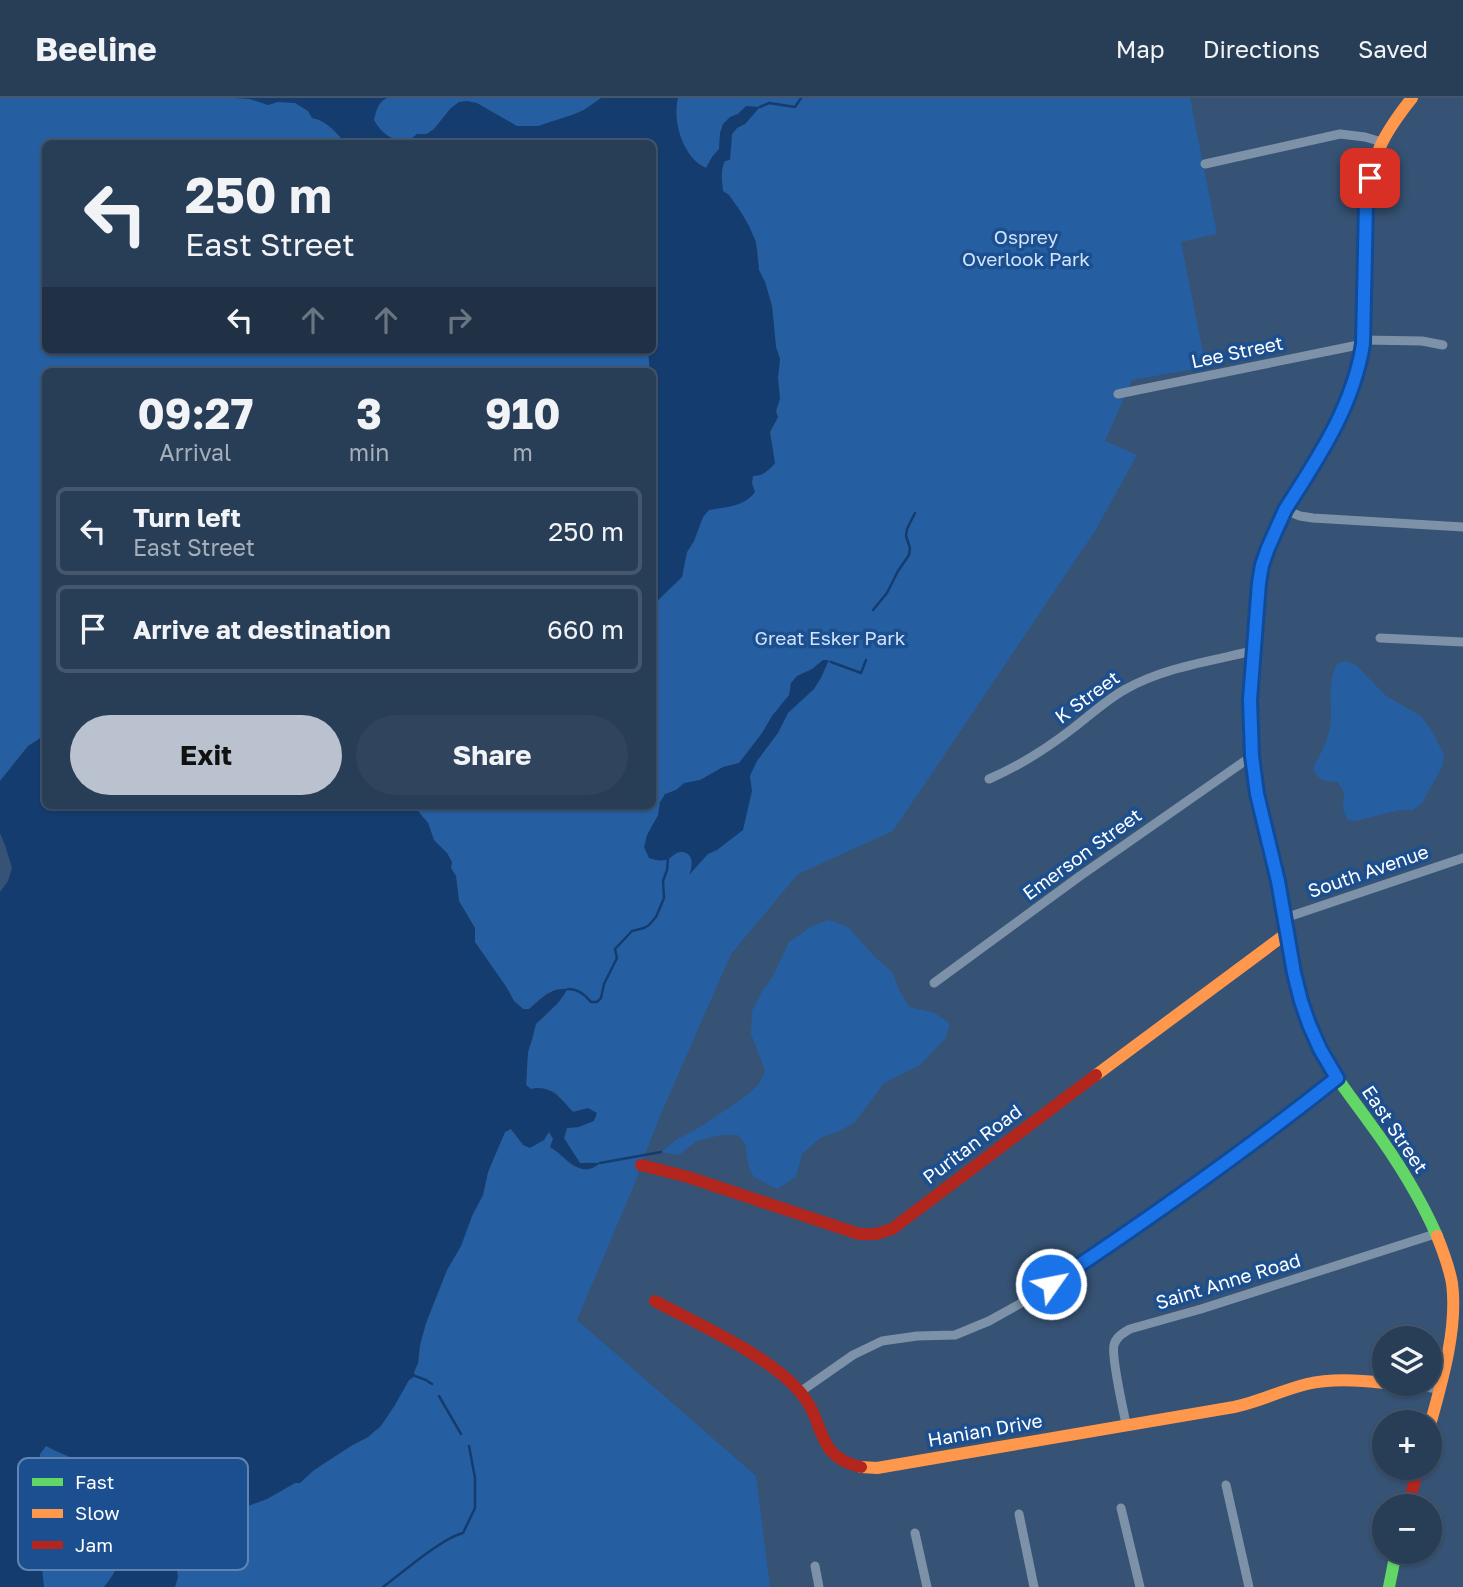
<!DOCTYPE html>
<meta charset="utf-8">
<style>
body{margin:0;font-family:"Golos Text",sans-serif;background:#30455d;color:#f1f3f6;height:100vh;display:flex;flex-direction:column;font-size:26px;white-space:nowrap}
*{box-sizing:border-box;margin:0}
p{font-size:23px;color:#a5aeba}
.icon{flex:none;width:38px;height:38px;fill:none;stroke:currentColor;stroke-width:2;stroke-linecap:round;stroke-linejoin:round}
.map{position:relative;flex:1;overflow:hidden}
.drawer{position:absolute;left:42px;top:270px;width:614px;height:441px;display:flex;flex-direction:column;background:#283e57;border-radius:10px;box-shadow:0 2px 5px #0004,0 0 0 2px #44576d}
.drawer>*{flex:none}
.banner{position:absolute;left:42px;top:42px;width:614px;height:214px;border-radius:10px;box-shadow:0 2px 5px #0004,0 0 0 2px #44576d;background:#283e57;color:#f1f3f6;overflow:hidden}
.buttons{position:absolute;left:1372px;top:1228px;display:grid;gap:14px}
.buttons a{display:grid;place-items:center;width:70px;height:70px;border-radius:50%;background:#283e57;box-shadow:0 2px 5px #0004,0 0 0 2px #44576d;font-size:35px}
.pin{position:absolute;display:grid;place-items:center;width:60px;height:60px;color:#fff;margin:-30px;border-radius:14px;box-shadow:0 4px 10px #0006}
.me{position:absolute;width:77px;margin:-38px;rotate:57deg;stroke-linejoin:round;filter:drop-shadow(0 0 5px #0008)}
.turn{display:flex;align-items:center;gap:24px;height:147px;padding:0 28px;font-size:32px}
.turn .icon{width:91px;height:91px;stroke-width:2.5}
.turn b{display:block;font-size:49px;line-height:60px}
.lanes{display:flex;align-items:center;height:66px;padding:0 28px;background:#0003;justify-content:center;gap:35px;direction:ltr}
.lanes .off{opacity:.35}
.eta{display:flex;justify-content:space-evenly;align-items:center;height:119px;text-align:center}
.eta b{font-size:42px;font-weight:700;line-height:49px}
.button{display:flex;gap:14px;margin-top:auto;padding:14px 28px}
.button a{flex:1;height:80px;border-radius:42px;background:#b9c2ce;color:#111;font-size:28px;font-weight:700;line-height:80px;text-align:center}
.button a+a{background:#30455d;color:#f1f3f6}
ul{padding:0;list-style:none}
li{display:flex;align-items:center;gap:21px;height:88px;margin:0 14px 10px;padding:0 14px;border:4px solid #44576d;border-radius:10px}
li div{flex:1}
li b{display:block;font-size:26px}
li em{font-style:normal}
header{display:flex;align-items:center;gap:42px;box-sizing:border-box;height:98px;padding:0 35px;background:#283e57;border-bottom:2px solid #44576d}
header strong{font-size:33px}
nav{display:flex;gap:38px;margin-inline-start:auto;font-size:24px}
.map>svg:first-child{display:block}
</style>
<header>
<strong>Beeline</strong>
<nav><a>Map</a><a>Directions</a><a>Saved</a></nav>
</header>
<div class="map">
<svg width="1463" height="1489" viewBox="0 0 1463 1489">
<rect width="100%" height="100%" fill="#365274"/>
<g fill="#265fa1">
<path d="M0 0H234L250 1 268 7 278 4 295 5 308 13 312 20C326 22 337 35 345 45L46 46V252H648L650 273H46L45 637 28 648 0 683Z"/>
<path d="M387 0H601L584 12 572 17 538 28H517L467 3C443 8 441 30 427 35 424 37 420 36 416 37 413 39 410 42 407 44 392 43 381 35 373 22 376 13 378 4 387 0Z"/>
<path d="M678 0H1190L1217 136 1181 144 1206 269 1132 282 1105 343 1137 357 1095 433 893 733 798 776 731 856 660 1018 638 1074 639 1075 577 1222 756 1378 770 1489H175L178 1479 176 1467 178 1457 183 1447 190 1439 224 1417 267 1401 295 1385H300L314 1372 351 1348 368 1339 409 1282 415 1278 414 1274 418 1265 420 1247 426 1225 447 1172 461 1148 472 1118 483 1097 488 1074 505 1034 510 1031 517 1038 549 1033 553 1041 550 1050 558 1054 573 1069 596 1064 580 1065 564 1041 567 1030 579 1029 587 1010 573 1014 554 993 531 991 526 987C528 976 526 966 528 955 529 946 534 935 536 925L544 919 565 896 547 895 529 911H523L514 903 507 890 475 844V830L459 803 456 778 451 770 452 764 447 755 434 742 428 725 413 707H653V507L682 479 687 454 694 443 703 419 709 412 752 385 753 378 771 341 770 334 778 319 776 313 780 301 778 280 780 261 776 249 772 208 765 184 759 172 758 154 749 128 729 97 723 93 722 76 723 67 725 63 730 61 732 36 737 30 745 26 746 9 738 16 730 19 723 26 720 35 719 51 712 59 707 70C683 61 672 23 678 0Z"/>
<path d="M1345 563 1356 567 1386 598 1421 618 1432 633 1444 657 1442 669 1422 705 1413 712H1400L1355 723 1348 722 1343 711 1344 695 1338 684C1324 683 1319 684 1313 670 1320 657 1327 645 1330 629 1333 608 1326 584 1338 565Z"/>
<polygon points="829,822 848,829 874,858 893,875 898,890 909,909 935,915 950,926 945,941 937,949 920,967 884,985 855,1024 840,1033 820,1040 802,1056 796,1079 777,1091 754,1079 749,1070 745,1046 738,1037 721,1037 697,1043 679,1057 661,1054 676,1042 700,1029 746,998 759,986 765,973 751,936 752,913 763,892 773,878 789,844 812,828"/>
<polygon points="46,1348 58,1354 102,1368 113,1377 125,1408 127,1442 112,1480 104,1489 44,1489 34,1399 40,1356"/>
</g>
<g fill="#153c6e">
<path d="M235 0H387C378 4 376 13 374 22 381 35 392 43 407 44L417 36H427L434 31 451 10 459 4 467 3 477 5 517 28H538L572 17 584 12 601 0H678C672 23 683 60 706 70L712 59 719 51 720 35 723 26 730 19 738 16 746 8 760 9 745 26 737 30 732 36 730 62 725 63C720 72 722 83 723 93L729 97 741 114 749 128 756 144 759 172 765 184 772 208 776 249 780 261 778 280 780 301 776 313 778 319 770 334 775 365C768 373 763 378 753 378L752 385 755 394C744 409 726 409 709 412L703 419 694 443 687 454 682 479 653 507V273H650L648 252H653V46L345 45C337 35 326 22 312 20L308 13 295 5 278 4 268 7 250 1Z"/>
<path d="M823 562H827L831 564H828L821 580 814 591 788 615 778 635 757 663 750 678 752 693 743 732 717 752 708 756 689 777C693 768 694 754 681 754 675 754 672 760 666 762 660 763 654 762 649 760L644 749 647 737 658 717 660 704 665 696 676 692 684 685 700 682 723 669 739 665 762 635 772 618 789 597 791 585 797 578 812 571Z"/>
<path d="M45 637 46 707H413L428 725 434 742 447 755 452 764 451 770 456 778 459 803 475 830V844L507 890 514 903 523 911H529C541 901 551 889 568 891L558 905 536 926 532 942 528 954 526 987 531 991C551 986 561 1001 573 1014L588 1010 597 1015 594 1023 579 1029 567 1030 564 1040 580 1065H600C580 1083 566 1058 550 1049L553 1041 549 1034 544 1042 530 1050 523 1047 511 1031 505 1034 488 1074 483 1097 472 1118 461 1148 447 1172 426 1225 420 1247 418 1265 414 1274 415 1278 409 1282 395 1307 381 1328 368 1339 351 1348 314 1372 300 1385H295L267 1401 224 1417 190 1439 183 1447 178 1457 176 1467 178 1479 175 1489H104C128 1460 132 1425 118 1391 115 1382 112 1374 103 1369 95 1365 85 1364 76 1361 66 1358 56 1353 46 1348L40 1356 34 1399 44 1489H0V794L8 783 12 770 5 747 0 735V683L28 648Z"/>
</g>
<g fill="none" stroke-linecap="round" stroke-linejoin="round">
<g stroke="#153c6e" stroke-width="2.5">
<polyline points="760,9 769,5 795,9 801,0"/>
<polyline points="873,512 887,495 898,473 909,457 910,450 906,438 907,431 915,415"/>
<polyline points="831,564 861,575 866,562"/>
<path d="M568 891C577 891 585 896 591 904H597L601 900 604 886 617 860 615 851 632 833 644 830 649 827 656 819 664 800 663 783 667 772 668 761"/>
<polyline points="600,1065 661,1054"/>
<polyline points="415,1278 426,1282 432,1286"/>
<polyline points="439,1298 461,1336"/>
<path d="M383 1489C402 1475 442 1440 463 1435L475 1410V1380L469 1348"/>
</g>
<g stroke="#7d92a8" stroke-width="9">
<polyline points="1205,66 1340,36 1365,39 1382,44"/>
<polyline points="1363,242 1422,243 1443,247"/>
<polyline points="1118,296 1363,246"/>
<polyline points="1285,412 1300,418 1313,420 1463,429"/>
<polyline points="1380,540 1463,544"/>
<path d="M989 681C1019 668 1046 651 1072 631 1089 618 1105 603 1124 592 1162 570 1210 563 1253 553"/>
<polyline points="1285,820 1463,760"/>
<polyline points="934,885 1080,778 1252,658"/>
<polyline points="1398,1286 1440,1291"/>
<polyline points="800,1294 853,1257 882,1243 917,1238 955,1237 989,1223 1032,1199 1200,1085 1282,1024 1337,980"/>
<path d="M1126 1326C1123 1310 1111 1259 1114 1247 1116 1239 1123 1235 1130 1231L1201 1211 1435 1136"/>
<polyline points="1226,1387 1249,1489"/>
<polyline points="1121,1410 1140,1489"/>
<polyline points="1019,1416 1034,1489"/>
<polyline points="915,1435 927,1489"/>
<polyline points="815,1468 819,1489"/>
</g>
<g stroke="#63d668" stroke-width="12">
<path d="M1267 738C1273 760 1278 783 1282 805 1291 854 1296 904 1319 949 1332 976 1352 1000 1369 1024 1395 1059 1419 1097 1437 1138"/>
<polyline points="1389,1489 1396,1454"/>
</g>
<g stroke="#ff974d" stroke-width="12">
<path d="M1355 282C1377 206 1348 122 1380 49 1388 31 1400 15 1412 0"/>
<polyline points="1096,977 1287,835"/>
<path d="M1430 1327C1442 1284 1458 1230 1452 1185 1449 1169 1443 1153 1437 1138"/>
<path d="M861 1369 877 1370 1234 1309C1259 1304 1282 1292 1307 1286 1332 1280 1359 1282 1384 1285"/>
</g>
<g stroke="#b3261e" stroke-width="12">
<path d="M1267 738C1259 703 1251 668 1250 633 1250 610 1252 586 1253 563 1255 515 1258 467 1280 423 1303 374 1338 334 1355 282"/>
<polyline points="641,1067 688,1079 859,1136 876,1136 892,1131 1096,977"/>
<path d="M655 1203C699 1227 767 1256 800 1294 826 1323 814 1359 861 1369"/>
<polyline points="1408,1409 1418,1370"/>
</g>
</g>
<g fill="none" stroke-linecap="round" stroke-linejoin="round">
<defs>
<path id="route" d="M1051 1186C1149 1121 1245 1053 1337 980L1320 951 1309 926 1301 903 1294 875 1278 783 1257 696 1252 658 1250 602 1259 485 1262 467 1268 450 1285 412C1318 360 1353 309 1363 246L1366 105 1370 80"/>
</defs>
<use href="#route" stroke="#114b97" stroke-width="18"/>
<use href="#route" stroke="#1a73e8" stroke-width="12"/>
</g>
<g text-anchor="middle" stroke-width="7" stroke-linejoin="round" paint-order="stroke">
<g font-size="19" fill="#cfe3fa" stroke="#1b4f8f">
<text x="1026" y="146">Osprey<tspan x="1026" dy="22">Overlook Park</tspan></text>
<text x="830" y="547">Great Esker Park</text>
</g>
<g font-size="19" fill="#fff" stroke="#1b4f8f">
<text transform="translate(1237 254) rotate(-12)" y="7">Lee Street</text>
<text transform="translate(1087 599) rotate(-36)" y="7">K Street</text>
<text transform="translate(1082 756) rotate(-36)" y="7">Emerson Street</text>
<text transform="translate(1368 773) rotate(-19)" y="7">South Avenue</text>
<text transform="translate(1395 1031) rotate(56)" y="7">East Street</text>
<text transform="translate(972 1046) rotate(-37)" y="7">Puritan Road</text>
<text transform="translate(1228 1183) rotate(-17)" y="7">Saint Anne Road</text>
<text transform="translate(985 1332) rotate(-10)" y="7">Hanian Drive</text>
</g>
</g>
<rect x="18" y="1360" width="230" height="112" rx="10" fill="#1b4f8f" stroke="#5f84b1" stroke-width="2"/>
<rect x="32" y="1380" width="31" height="8" fill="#63d668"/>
<rect x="32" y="1411" width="31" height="9" fill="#ff974d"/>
<rect x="32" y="1443" width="31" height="8" fill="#b3261e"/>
<g font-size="19" fill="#fff">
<text x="75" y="1391">Fast</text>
<text x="75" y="1422">Slow</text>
<text x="75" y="1454">Jam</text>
</g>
</svg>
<div class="buttons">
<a><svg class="icon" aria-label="layers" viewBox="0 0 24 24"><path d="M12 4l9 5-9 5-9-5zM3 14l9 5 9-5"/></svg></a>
<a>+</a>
<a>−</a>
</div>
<div class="pin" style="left:1370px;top:80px;background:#d93025"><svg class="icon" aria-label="arrive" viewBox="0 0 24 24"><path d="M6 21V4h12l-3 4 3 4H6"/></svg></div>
<svg class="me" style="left:1051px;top:1186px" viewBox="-20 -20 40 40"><circle r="17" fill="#1a73e8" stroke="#fff" stroke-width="3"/><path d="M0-11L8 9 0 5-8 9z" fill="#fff"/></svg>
<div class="banner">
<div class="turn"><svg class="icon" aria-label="left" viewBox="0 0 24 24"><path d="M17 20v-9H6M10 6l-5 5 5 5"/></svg><div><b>250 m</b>East Street</div></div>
<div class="lanes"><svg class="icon" aria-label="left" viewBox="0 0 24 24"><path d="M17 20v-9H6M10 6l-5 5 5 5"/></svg><svg class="icon off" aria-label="ahead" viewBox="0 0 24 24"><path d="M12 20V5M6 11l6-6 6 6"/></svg><svg class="icon off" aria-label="ahead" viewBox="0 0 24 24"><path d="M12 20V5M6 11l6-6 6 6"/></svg><svg class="icon off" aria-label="right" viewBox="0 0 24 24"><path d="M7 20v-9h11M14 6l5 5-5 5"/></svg></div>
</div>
<section class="drawer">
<div class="eta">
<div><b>09:27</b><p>Arrival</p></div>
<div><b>3</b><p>min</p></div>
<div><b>910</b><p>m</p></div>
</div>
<ul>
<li><svg class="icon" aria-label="left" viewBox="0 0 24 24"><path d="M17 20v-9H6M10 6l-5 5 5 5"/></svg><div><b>Turn left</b><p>East Street</p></div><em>250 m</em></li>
<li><svg class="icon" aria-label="arrive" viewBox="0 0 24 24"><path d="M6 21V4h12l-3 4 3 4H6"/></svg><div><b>Arrive at destination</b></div><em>660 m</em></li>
</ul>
<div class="button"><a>Exit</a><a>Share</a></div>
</section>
</div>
